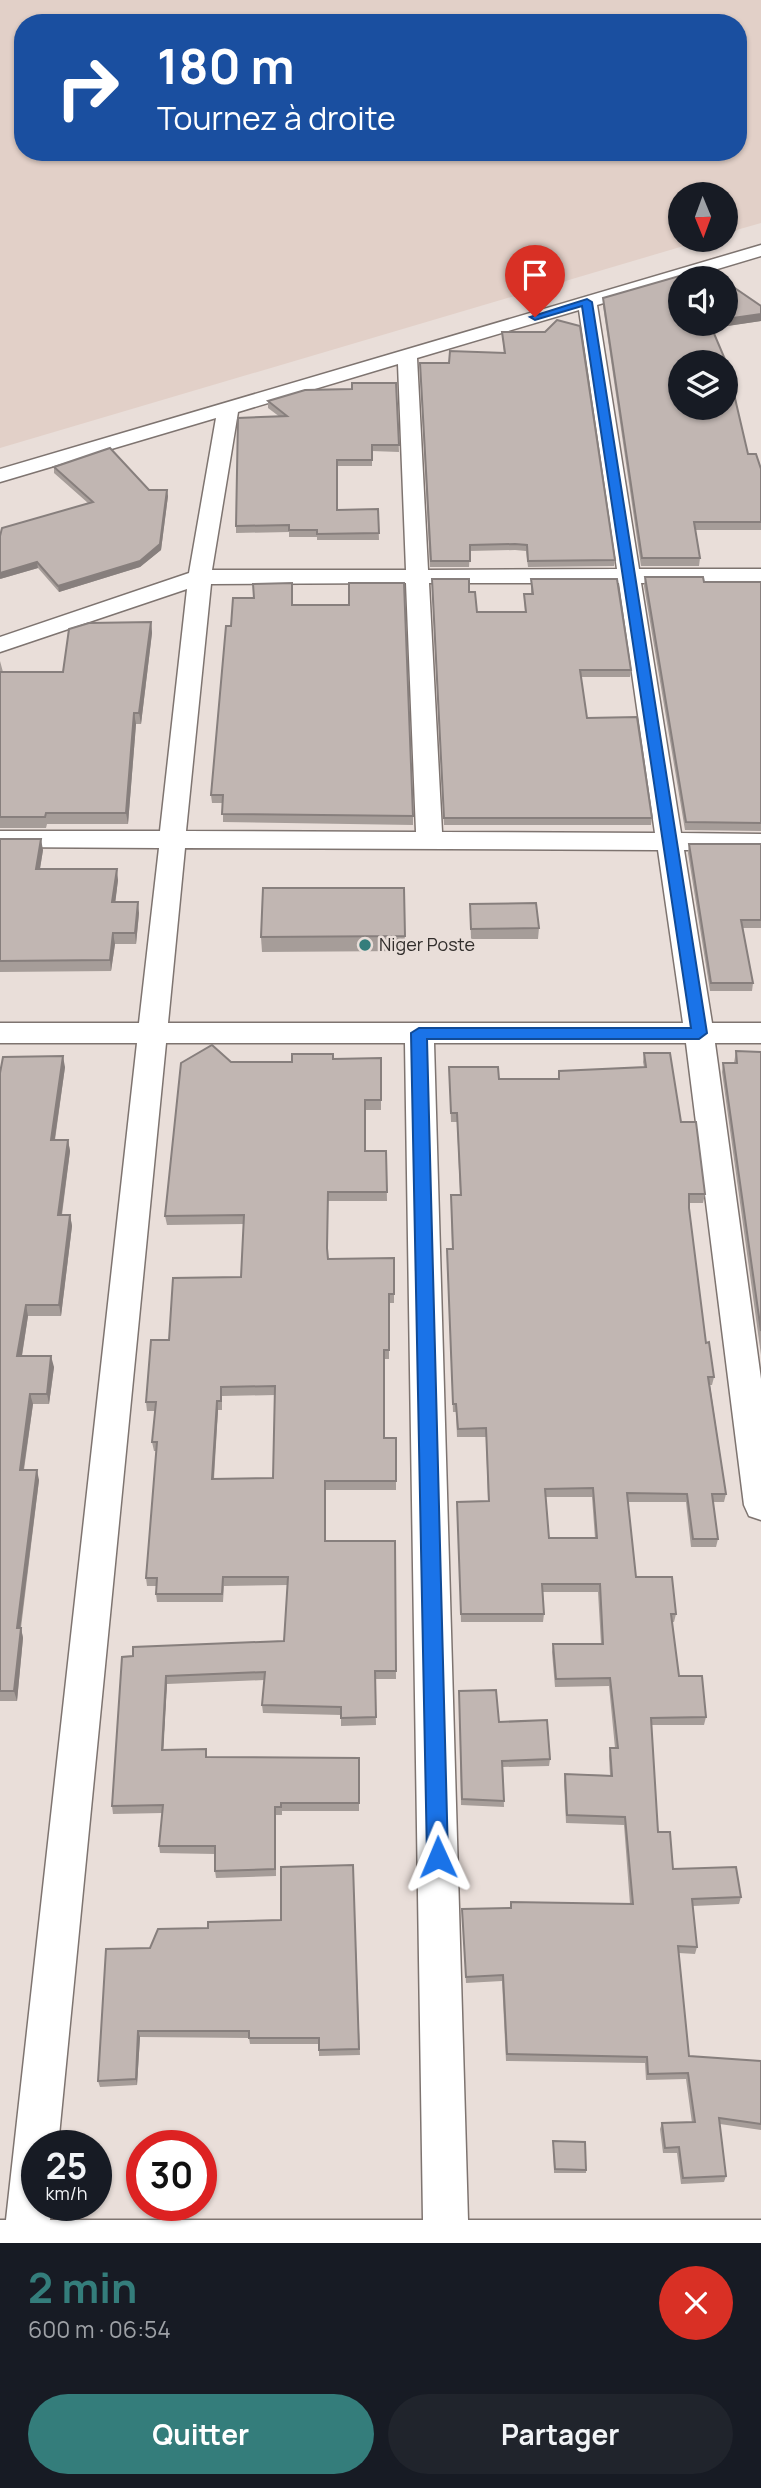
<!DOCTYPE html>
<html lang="fr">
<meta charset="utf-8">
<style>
body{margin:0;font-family:Manrope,sans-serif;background:#20242c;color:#f1f3f6;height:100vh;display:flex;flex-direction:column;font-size:26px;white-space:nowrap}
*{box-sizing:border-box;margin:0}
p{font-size:23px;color:#9ea1a6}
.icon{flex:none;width:38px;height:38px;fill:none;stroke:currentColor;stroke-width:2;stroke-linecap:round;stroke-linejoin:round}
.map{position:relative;height:2243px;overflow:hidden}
.panel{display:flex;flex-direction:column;background:#171b24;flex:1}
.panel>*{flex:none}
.banner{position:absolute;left:14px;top:14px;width:733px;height:147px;border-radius:28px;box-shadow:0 2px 5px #0004;background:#1a4fa0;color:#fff;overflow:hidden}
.needle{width:46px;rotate:179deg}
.tools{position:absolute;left:668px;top:182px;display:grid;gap:14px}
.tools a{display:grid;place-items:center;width:70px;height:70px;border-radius:50%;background:#171b24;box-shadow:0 2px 5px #0004;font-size:35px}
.speed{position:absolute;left:21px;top:2130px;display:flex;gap:14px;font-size:35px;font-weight:700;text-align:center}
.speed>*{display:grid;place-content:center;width:91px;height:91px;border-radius:50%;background:#171b24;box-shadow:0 2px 5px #0004;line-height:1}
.speed small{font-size:18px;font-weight:400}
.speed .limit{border:10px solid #d22;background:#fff;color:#111}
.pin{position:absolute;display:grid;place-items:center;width:60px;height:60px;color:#fff;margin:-72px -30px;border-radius:50% 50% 50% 0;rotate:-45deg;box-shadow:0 0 7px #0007}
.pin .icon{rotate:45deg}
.me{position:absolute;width:77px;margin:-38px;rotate:359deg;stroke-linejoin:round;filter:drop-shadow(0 0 5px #0008)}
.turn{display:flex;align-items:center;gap:24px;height:147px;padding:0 28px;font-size:32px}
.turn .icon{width:91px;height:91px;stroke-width:2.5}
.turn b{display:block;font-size:49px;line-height:60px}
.round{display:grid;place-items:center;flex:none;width:74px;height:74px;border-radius:37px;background:#20242c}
.headline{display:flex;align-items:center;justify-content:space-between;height:119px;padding:0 28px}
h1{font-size:42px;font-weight:700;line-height:52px;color:#347d7b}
.primary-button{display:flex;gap:14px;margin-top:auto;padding:14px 28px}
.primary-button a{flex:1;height:80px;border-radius:42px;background:#347d7b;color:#fff;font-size:28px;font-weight:700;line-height:80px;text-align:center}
.primary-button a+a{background:#20242c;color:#f1f3f6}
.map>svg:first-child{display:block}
</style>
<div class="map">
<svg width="761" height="2243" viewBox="0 0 761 2243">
<rect width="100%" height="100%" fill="#e9ded9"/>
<path fill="#e2d0c8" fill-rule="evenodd" d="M0 0H761V223L726 233V194H681V240H704L0 448ZM23 23H738V152H23Z"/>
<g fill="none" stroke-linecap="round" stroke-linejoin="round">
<defs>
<path id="minor" d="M761 245V256L597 305 639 569H761V583H641L681 833 761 834V850H684L712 1023H761V1043H715L761 1379V1520L749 1516 744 1505 686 1043H434L468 2220H761V2243H0V2220H6L137 1043H0V1023H139L159 848 0 847V831H160L187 589 0 652V637L189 573 216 418 0 482V469ZM579 310 617 569 428 570 417 358ZM398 364 406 570H212L238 412ZM406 583 416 832 186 831 211 584ZM429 583H619L655 833 442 832ZM185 848 658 850 683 1023H168ZM166 1043H405L423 2220H50L52 2205H37V2146H58Z"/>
</defs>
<use href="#minor" stroke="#7e7470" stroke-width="3"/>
<use href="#minor" fill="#fff" fill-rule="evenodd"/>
</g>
<g fill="#a69d99" fill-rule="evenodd">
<polygon points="603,298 761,321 712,328 748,454 761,469 761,530 695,530 700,558 699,566 641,566 603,306"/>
<polygon points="502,332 615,560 614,566 528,567 526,551 515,550 470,551 469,567 430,567 420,369 504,353"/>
<polygon points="396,383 399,452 372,451 372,466 337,466 337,510 378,509 379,540 317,540 317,537 289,537 289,532 236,533 236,526 280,417 268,408 268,401"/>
<polygon points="54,467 168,496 161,550 140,567 59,592 38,568 0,579 88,503 54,473"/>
<polygon points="645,577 704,582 761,582 761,831 685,830 644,586"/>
<polygon points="531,579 631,670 630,677 581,677 587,718 652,818 651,825 444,825 432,586 469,592 477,612 525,612 524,594 531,594"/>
<polygon points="292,605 413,816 413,825 223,822 223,803 212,803 211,795 231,626"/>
<polygon points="151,622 152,633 141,724 136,724 128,824 47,824 46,828 0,828 0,661 3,672 63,672"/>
<polygon points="0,839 43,850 40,869 118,880 115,902 139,913 136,944 115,944 111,971 0,972"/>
<polygon points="689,844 761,844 761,928 743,928 753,983 752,991 710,991 688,853"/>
<polygon points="404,888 405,951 262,952 261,937"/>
<polygon points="470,904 539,928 538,939 471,939"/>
<polygon points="736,1051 761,1052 761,1355 722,1072 723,1063 734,1063"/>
<path d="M644 1053 681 1122 705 1194 703 1203H689V1208L706 1343 714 1377 712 1385H710L726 1494 724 1502H713L718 1539 716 1547H691L686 1502H628L636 1577 676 1614 674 1622H672L679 1676 706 1717 704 1725H651L658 1832 673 1869 741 1897 739 1904 693 1906 697 1947 695 1954 679 1953 689 2056 761 2061V2130L720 2124 726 2176 724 2182 681 2184 677 2153H663L660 2129 662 2123H692L686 2079 646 2080 645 2063 506 2061 502 1981 466 1983 462 1909 511 1908V1902L630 1904 624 1825 566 1823 564 1781 565 1774 610 1775 609 1756 610 1748H615L609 1686 555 1687 552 1652 553 1644H601L598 1592H543L544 1614 543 1622H461L457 1502 488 1501 486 1437H457L456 1412H453L447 1257V1249H452L451 1195H460L457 1122H451L449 1067 499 1079H558L559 1071 644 1067 643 1062ZM546 1497H592L595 1538H549Z"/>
<path d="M381 1058V1110H365V1151H386L387 1201H328L327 1251 328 1259 394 1258V1303H389V1359H384V1438H396V1490H326L325 1541H395L396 1679H375L376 1725 341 1726V1715L263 1713 262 1705 264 1680 167 1684 163 1749 207 1757 359 1758V1811H282V1815H276V1876L216 1878 215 1871V1854L160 1853 159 1846 162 1813 113 1814 112 1806 133 1656 284 1641 288 1585 224 1586 223 1602H157L156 1594V1586H147L146 1578 156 1451H154L152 1442 155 1411H147L146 1402 241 1277 244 1224 167 1225 165 1216 231 1062H292L333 1059ZM275 1395 273 1478 214 1479 218 1410H222V1396Z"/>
<polygon points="65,1067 55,1140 68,1140 70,1151 62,1215 70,1215 72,1226 61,1316 28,1316 22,1356 54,1367 49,1404 33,1404 24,1470 39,1480 21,1628 23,1638 17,1701 0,1701 0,1073"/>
<polygon points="459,1691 499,1722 550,1759 549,1766 503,1767 504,1807 461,1805"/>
<polygon points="353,1865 360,2055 319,2056 319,2044 250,2044 249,2038 140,2037 137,2085 100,2087 98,2081 150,1948 208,1928 281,1920"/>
<polygon points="553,2141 586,2170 586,2173 554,2173"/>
</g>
<g fill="#877f7d">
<polygon points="761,314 761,321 708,329 709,324 726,324 726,319"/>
<polygon points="167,490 168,496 161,550 140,567 59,592 58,586"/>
<polygon points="37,562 38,568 0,579 0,573"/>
<polygon points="151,622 152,633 141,724 139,713"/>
<polygon points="134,713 136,724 128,824 126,813"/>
<polygon points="41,839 43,850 38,880 36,869"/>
<polygon points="117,869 118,880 114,913 112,902"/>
<polygon points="138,902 139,913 136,944 135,933"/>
<polygon points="113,933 115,944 111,971 110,960"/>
<polygon points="63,1056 65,1067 53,1151 51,1140"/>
<polygon points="68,1140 70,1151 60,1226 58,1215"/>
<polygon points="70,1215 72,1226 61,1316 59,1305"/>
<polygon points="26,1305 28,1316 20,1367 17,1356"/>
<polygon points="51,1356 54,1367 49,1404 47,1394"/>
<polygon points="30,1394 33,1404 22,1480 20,1470"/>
<polygon points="217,1401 218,1410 213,1487 212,1479"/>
<polygon points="37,1470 39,1480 19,1638 17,1628"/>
<polygon points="21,1628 23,1638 17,1701 14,1691"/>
<polygon points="166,1676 167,1684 163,1757 162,1750"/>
<polygon points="138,2031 140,2037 137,2085 136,2079"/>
</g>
<g fill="#c1b6b2" stroke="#877f7d" stroke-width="2" fill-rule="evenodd">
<path d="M707 268 721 278H681V324H710L727 364 748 454H756L761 469V522H694L700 558H642L603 298ZM681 362H726V408H681Z"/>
<polygon points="726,282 761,306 761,314 726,319"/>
<polygon points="557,320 580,326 615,560 528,561 527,545 515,544 470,545 470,561 431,561 420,363 449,363 450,351 505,353 502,332 545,332"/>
<polygon points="352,383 396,383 399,445 372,445 372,460 337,460 337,510 378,509 379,533 317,534 317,530 289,530 289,525 236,526 238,418 287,416 268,401 305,390 352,389"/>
<polygon points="110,448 149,490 167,490 160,544 140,561 58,586 37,562 0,573 0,536 2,528 93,502 54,467"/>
<polygon points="645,577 703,577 704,582 761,582 761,823 686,822"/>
<polygon points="432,579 469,579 469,592 475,592 477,612 526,612 524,594 533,594 531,579 617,579 631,670 580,670 587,718 637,717 652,818 444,818"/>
<polygon points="292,583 292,605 349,605 349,583 404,583 413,816 222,814 223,795 211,795 226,626 231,626 233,598 254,598 253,584"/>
<polygon points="151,622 139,713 134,713 126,813 46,813 45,817 0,817 0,672 63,672 69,629 89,623"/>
<polygon points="0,839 41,839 36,869 117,869 112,902 138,902 135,933 113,933 110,960 0,961"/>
<polygon points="689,844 761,844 761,920 741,920 753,983 711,983"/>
<polygon points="263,888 404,888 405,936 261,937"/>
<polygon points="536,903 539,928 471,929 470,904"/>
<path d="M212 1045 231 1062H292V1054H333V1059L381 1058V1100H365V1151H386L387 1192H328L327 1248 328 1259 394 1258V1294H389V1350H384V1438H396V1481H325V1541H395L396 1671H375L376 1717 341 1718V1707L262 1705 265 1672 166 1676 162 1750 206 1749V1757L359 1758V1803H281V1807H275V1869L215 1871V1846H159L163 1805 112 1806 122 1657 133 1656V1647L284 1641 288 1577H223L222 1594H156L157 1578H146L157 1442H152L156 1402H146L151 1340H169L173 1278 241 1277 244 1215 165 1216 181 1063ZM275 1386 273 1478 212 1479 217 1401H221V1387Z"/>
<polygon points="736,1051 761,1052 761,1331 723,1063 737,1063"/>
<path d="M644 1053H670L681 1122H696L705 1194H689V1208L706 1343 709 1342 714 1377H708L726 1494H712L718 1539H693L687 1494 627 1493 636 1577H672L676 1614H671L679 1676H702L706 1717 651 1718 658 1832H670L673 1869 736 1867 741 1897 692 1899 697 1947 678 1946 689 2056 761 2061V2124L719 2118 726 2176 683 2178 679 2147 665 2148 662 2123 695 2122 688 2073 648 2074 647 2057 507 2054 503 1975 466 1977 462 1909 511 1908V1902L633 1904 625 1817 567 1815 565 1774 612 1776 610 1748H618L610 1678 556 1679 553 1644H603L600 1584H542L544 1614H461L457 1502 489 1501 486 1428 458 1429 456 1404H453L447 1249H453L451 1195H461L457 1113H451L449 1067H498L499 1079H559V1071L646 1067ZM593 1488 597 1538H549L545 1489Z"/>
<polygon points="63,1056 51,1140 68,1140 58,1215 70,1215 59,1305 26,1305 17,1356 51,1356 47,1394 30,1394 20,1470 37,1470 17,1628 21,1628 14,1691 0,1691 0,1073 3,1057"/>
<polygon points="496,1690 499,1722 547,1720 550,1759 502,1761 504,1801 462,1799 459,1691"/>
<polygon points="353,1865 359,2049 319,2050 319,2038 249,2038 249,2031 138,2031 136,2079 98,2081 106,1949 150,1948 158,1929 208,1928 208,1922 281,1920 281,1867"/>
<polygon points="553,2141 585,2142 586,2170 555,2169"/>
</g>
<polygon fill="#1a73e8" stroke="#114b97" stroke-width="2" points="587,299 592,302 707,1033 699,1039 427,1039 448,1857 445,1865 438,1868 430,1865 427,1857 411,1033 419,1028 691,1028 582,306 535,320 530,317"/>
<circle fill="#347d7b" stroke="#e9ded9" stroke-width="2.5" cx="365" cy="945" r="7"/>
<g text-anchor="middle" stroke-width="5" stroke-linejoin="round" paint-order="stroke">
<g font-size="18" fill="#322e2c" stroke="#e9ded9" text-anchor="start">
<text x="379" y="951">Niger Poste</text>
</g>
</g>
</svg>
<div class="tools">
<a><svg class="needle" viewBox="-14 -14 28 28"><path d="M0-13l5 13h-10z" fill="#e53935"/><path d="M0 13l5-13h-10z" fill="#9ea1a6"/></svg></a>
<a><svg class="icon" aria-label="sound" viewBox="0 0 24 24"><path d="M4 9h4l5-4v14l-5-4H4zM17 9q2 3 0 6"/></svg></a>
<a><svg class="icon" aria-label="layers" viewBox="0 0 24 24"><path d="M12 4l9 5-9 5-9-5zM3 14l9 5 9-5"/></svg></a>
</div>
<div class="speed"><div>25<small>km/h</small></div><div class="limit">30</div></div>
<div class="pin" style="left:535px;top:317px;background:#d93025"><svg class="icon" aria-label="arrive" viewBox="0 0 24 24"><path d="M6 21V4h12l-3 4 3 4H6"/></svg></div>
<svg class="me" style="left:438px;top:1857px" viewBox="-20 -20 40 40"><path d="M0-17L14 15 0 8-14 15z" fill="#1a73e8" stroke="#fff" stroke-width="4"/></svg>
<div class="banner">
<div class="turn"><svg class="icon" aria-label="right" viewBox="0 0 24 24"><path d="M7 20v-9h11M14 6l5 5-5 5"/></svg><div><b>180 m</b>Tournez à droite</div></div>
</div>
</div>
<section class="panel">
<div class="headline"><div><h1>2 min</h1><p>600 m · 06:54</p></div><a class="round" style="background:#d93025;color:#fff"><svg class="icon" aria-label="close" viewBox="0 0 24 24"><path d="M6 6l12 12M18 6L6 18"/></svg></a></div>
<div class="primary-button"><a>Quitter</a><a>Partager</a></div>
</section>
